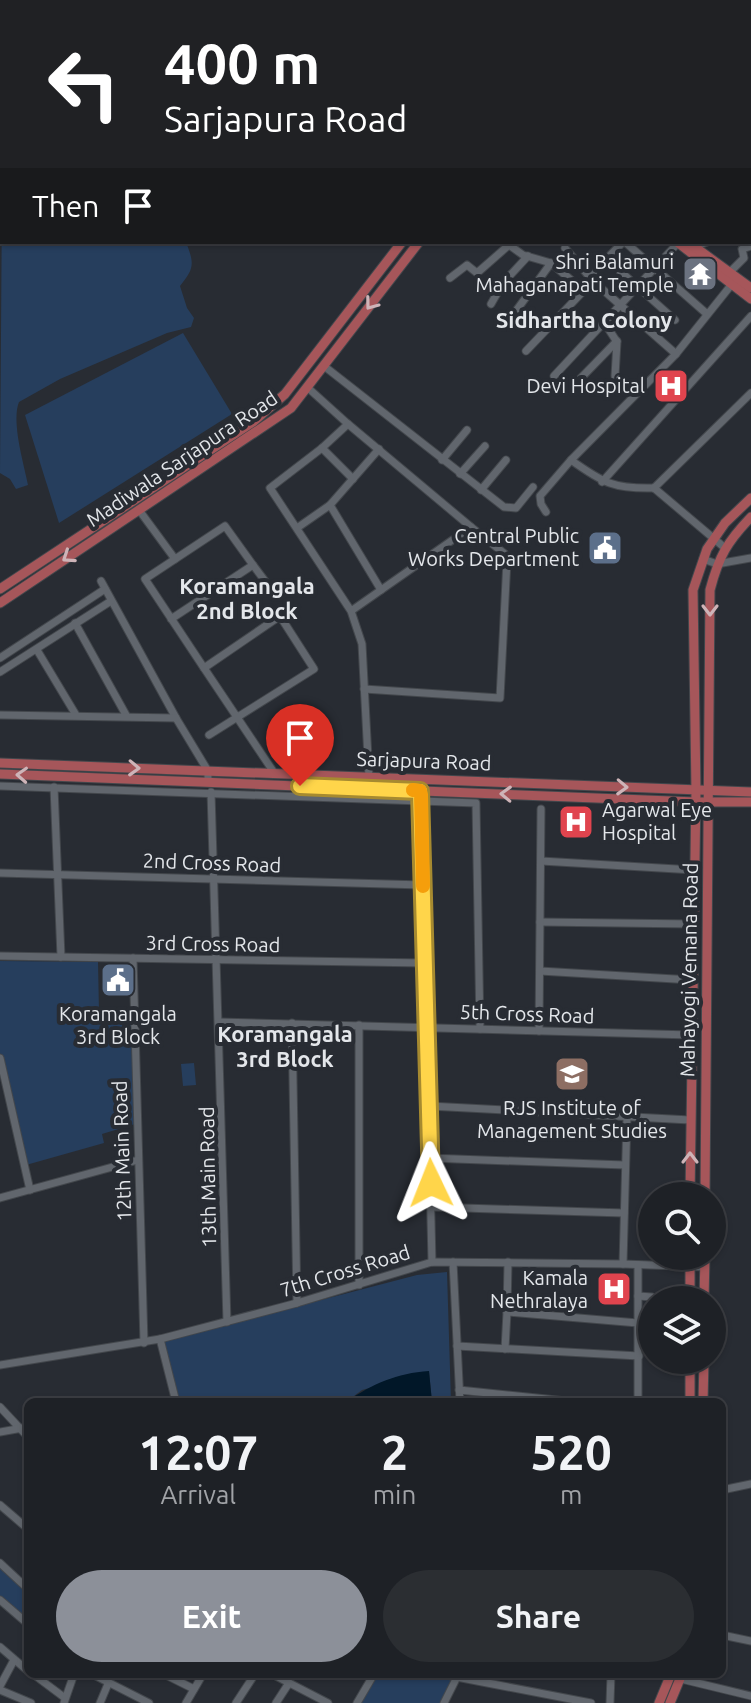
<!DOCTYPE html>
<style>
body{margin:0;font-family:Ubuntu,sans-serif;background:#2b2e32;color:#f1f3f6;height:100vh;display:flex;flex-direction:column;font-size:30px;white-space:nowrap}
*{box-sizing:border-box;margin:0}
p{font-size:26px;color:#a1a3a7}
.icon{flex:none;width:44px;height:44px;fill:none;stroke:currentColor;stroke-width:2;stroke-linecap:round;stroke-linejoin:round}
.map{position:relative;flex:1;overflow:hidden}
.sheet{position:absolute;left:24px;top:1398px;width:702px;height:280px;display:flex;flex-direction:column;background:#1e2126;border-radius:12px;box-shadow:0 2px 6px #0004,0 0 0 2px #3c3e43}
.sheet>*{flex:none}
.top-card{position:absolute;left:0px;top:0px;width:752px;height:244px;box-shadow:0 2px 6px #0004,0 0 0 2px #3c3e43;background:#202124;color:#fff;overflow:hidden}
.fabs{position:absolute;left:638px;top:1182px;display:grid;gap:16px}
.fabs a{display:grid;place-items:center;width:88px;height:88px;border-radius:50%;background:#1e2126;box-shadow:0 2px 6px #0004,0 0 0 2px #3c3e43;font-size:40px}
.pin{position:absolute;display:grid;place-items:center;width:68px;height:68px;color:#fff;margin:-82px -34px;border-radius:50% 50% 50% 0;rotate:-45deg;box-shadow:0 0 8px #0007}
.pin .icon{rotate:45deg}
.me{position:absolute;width:88px;margin:-44px;rotate:358deg;stroke-linejoin:round;filter:drop-shadow(0 0 6px #0008)}
.turn{display:flex;align-items:center;gap:28px;height:168px;padding:0 32px;font-size:36px}
.turn .icon{width:104px;height:104px;stroke-width:2.5}
.turn b{display:block;font-size:56px;line-height:68px}
.then{display:flex;align-items:center;height:76px;padding:0 32px;background:#0003;gap:16px;font-size:30px}
.eta{display:flex;justify-content:space-evenly;align-items:center;height:136px;text-align:center}
.eta b{font-size:48px;font-weight:600;line-height:56px}
.cta{display:flex;gap:16px;margin-top:auto;padding:16px 32px}
.cta a{flex:1;height:92px;border-radius:48px;background:#8c9099;color:#fff;font-size:32px;font-weight:600;line-height:92px;text-align:center}
.cta a+a{background:#2b2e32;color:#f1f3f6}
.map>svg:first-child{display:block}
</style>
<div class="map">
<svg width="751" height="1703" viewBox="0 0 751 1703">
<rect width="100%" height="100%" fill="#282c33"/>
<g fill="#263e5d">
<path d="M2 194V242H186C194 263 195 268 180 286L187 308 194 318 191 327 167 333 60 379 19 402C11 422 24 464 28 485L16 489 10 479 0 473Z"/>
<polygon points="183,333 232,414 59,523 25,415"/>
<polygon points="0,961 98,962 99,1012 131,1011 135,1124 102,1134 104,1143 26,1165 0,1053"/>
<polygon points="194,1063 196,1085 183,1086 181,1064"/>
<polygon points="447,1272 451,1402 432,1402 429,1372 362,1390 346,1402 176,1402 160,1342 417,1275"/>
<polygon points="0,1566 28,1592 28,1621 0,1596"/>
<polygon points="379,1674 420,1674 452,1680 440,1703 361,1703"/>
</g>
<path fill="#011728" d="M429 1371 432 1402H346C372 1384 397 1373 429 1371Z"/>
<g fill="none" stroke-linecap="round" stroke-linejoin="round">
<polyline stroke="#011728" stroke-width="2" points="750,40 751,40"/>
<defs>
<g id="minor">
<polyline points="1,0 2,3"/>
<polyline points="618,0 629,2"/>
<polyline points="667,2 667,0"/>
<polyline points="722,2 723,0"/>
<polyline points="750,69 751,69"/>
<polyline points="750,100 751,100"/>
<polyline points="750,129 751,136"/>
<polyline points="750,146 751,146"/>
<polyline points="750,172 751,172"/>
<polyline points="750,203 751,203"/>
<polyline points="750,227 751,227"/>
<polyline points="505,242 523,255 551,263 584,291"/>
<polyline points="625,242 707,314"/>
<polyline points="694,247 707,242"/>
<polyline points="620,271 675,320"/>
<polyline points="730,272 744,258 742,249 751,246"/>
<polyline points="591,275 623,242"/>
<polyline points="450,278 467,265 477,273 509,245"/>
<polyline points="491,304 503,283 528,256"/>
<polyline points="513,315 551,263"/>
<polyline points="604,322 617,342 615,376"/>
<polyline points="526,351 593,281"/>
<polyline points="676,354 732,284"/>
<polyline points="324,366 504,507 516,508 533,487"/>
<polyline points="554,376 678,243"/>
<polyline points="579,380 617,341"/>
<polyline points="307,387 348,424"/>
<polyline points="322,448 353,479"/>
<polyline points="442,460 467,430"/>
<path d="M571 460C603 483 614 489 654 488"/>
<polyline points="460,474 485,446"/>
<polyline points="602,482 751,316"/>
<polyline points="654,488 751,393"/>
<polyline points="654,488 725,548"/>
<polyline points="481,490 506,460"/>
<polyline points="330,505 381,590"/>
<polyline points="139,510 175,559"/>
<polyline points="546,512 541,504 540,496 571,460 676,354 593,281 565,248"/>
<polyline points="297,528 330,505 379,449"/>
<polyline points="703,559 717,564 751,558"/>
<polyline points="253,565 265,581"/>
<polyline points="101,581 176,718 208,771 208,782"/>
<polyline points="351,611 270,488 322,448 348,424 471,527 351,611 362,644 369,777"/>
<polyline points="171,619 253,565 225,526 145,579 204,668"/>
<polyline points="75,623 126,715"/>
<polyline points="37,650 76,715"/>
<polyline points="0,658 105,589"/>
<polyline points="0,672 111,601"/>
<polyline points="364,689 500,698 507,560 505,554 471,527"/>
<polyline points="0,715 176,718"/>
<polyline points="209,735 314,669 280,616 204,668 275,774"/>
<polyline points="0,786 476,803 480,1029"/>
<polyline points="54,787 61,957"/>
<polyline points="211,792 227,1322"/>
<polyline points="421,800 432,1262"/>
<polyline points="541,861 694,870"/>
<polyline points="0,873 423,885"/>
<polyline points="540,922 693,924"/>
<polyline points="0,956 425,963"/>
<polyline points="133,958 144,1343"/>
<polyline points="540,971 692,980"/>
<polyline points="219,1022 691,1035"/>
<polyline points="292,1023 297,1303"/>
<polyline points="359,1025 359,1285"/>
<polyline points="539,1031 541,809"/>
<polyline points="0,1058 30,1190"/>
<polyline points="429,1106 690,1120"/>
<polyline points="429,1158 625,1165"/>
<polyline points="0,1198 138,1160"/>
<polyline points="432,1207 624,1213"/>
<polyline points="453,1262 460,1402"/>
<polyline points="508,1262 507,1312 638,1323"/>
<polyline points="623,1264 627,1117"/>
<polyline points="638,1296 652,1297"/>
<polyline points="160,1339 176,1402"/>
<polyline points="457,1346 639,1356"/>
<polyline points="505,1349 507,1312"/>
<polyline points="0,1365 160,1339 297,1303 432,1262 623,1264 705,1267"/>
<polyline points="459,1390 576,1402"/>
<polyline points="638,1402 638,1265"/>
<polyline points="0,1407 28,1437"/>
<polyline points="0,1432 28,1427"/>
<polyline points="722,1490 751,1484"/>
<polyline points="0,1505 28,1529"/>
<polyline points="0,1563 28,1589"/>
<polyline points="0,1600 28,1624"/>
<polyline points="722,1635 751,1641"/>
<polyline points="0,1647 28,1671"/>
<polyline points="33,1674 65,1698"/>
<polyline points="92,1674 149,1703"/>
<polyline points="164,1674 194,1689"/>
<polyline points="272,1674 328,1703"/>
<polyline points="441,1674 591,1703"/>
<polyline points="681,1679 751,1696"/>
<polyline points="0,1686 14,1660"/>
<polyline points="0,1690 31,1703"/>
<polyline points="64,1703 74,1674"/>
<polyline points="100,1703 108,1684"/>
<polyline points="186,1703 203,1674"/>
<polyline points="236,1703 255,1674"/>
<polyline points="276,1703 289,1683"/>
<polyline points="357,1703 374,1674"/>
<polyline points="444,1703 457,1677"/>
<polyline points="610,1703 611,1674"/>
</g>
<g id="major">
<polyline points="677,242 751,299"/>
<polyline points="688,242 751,288"/>
<polyline points="0,589 253,422 285,394 402,242"/>
<polyline points="0,603 291,408 419,242"/>
<polyline points="0,763 751,792"/>
<polyline points="0,774 696,802 751,802"/>
<polyline points="690,1196 696,791 693,590 707,549 725,523 751,498"/>
<path d="M705 1196 710 590C719 556 727 542 751 517"/>
<polyline points="690,1256 690,1300"/>
<polyline points="704,1300 705,1256"/>
<polyline points="690,1402 690,1360"/>
<polyline points="703,1402 704,1360"/>
<polyline points="659,1703 671,1674"/>
<polyline points="670,1703 682,1674"/>
</g>
<g id="highway">
<polyline points="360,0 363,2"/>
<polyline points="390,0 393,2"/>
</g>
</defs>
<use href="#minor" stroke="#43474c" stroke-width="9"/>
<use href="#major" stroke="#43474c" stroke-width="11"/>
<use href="#highway" stroke="#43474c" stroke-width="12"/>
<use href="#minor" stroke="#61666d" stroke-width="7"/>
<use href="#major" stroke="#a6565a" stroke-width="9"/>
<use href="#highway" stroke="#d44b4d" stroke-width="10"/>
</g>
<defs><path id="oneway-chevron" d="M-2-3.5L2.5 0L-2 3.5" fill="none" stroke-width="1.6" stroke-linecap="round" stroke-linejoin="round" transform="scale(2)"/></defs>
<g stroke="#ceb4b8">
<use href="#oneway-chevron" transform="translate(371 304) rotate(127)"/>
<use href="#oneway-chevron" transform="translate(68 557) rotate(146)"/>
<use href="#oneway-chevron" transform="translate(710 610) rotate(90)"/>
<use href="#oneway-chevron" transform="translate(134 768) rotate(2)"/>
<use href="#oneway-chevron" transform="translate(22 775) rotate(-177)"/>
<use href="#oneway-chevron" transform="translate(622 787) rotate(2)"/>
<use href="#oneway-chevron" transform="translate(506 794) rotate(-178)"/>
<use href="#oneway-chevron" transform="translate(690 1158) rotate(-90)"/>
</g>
<g fill="none" stroke-linecap="round" stroke-linejoin="round">
<defs>
<polyline id="route" points="300,786 420,791 431,1183"/>
</defs>
<use href="#route" stroke="#a68a30" stroke-width="20"/>
<use href="#route" stroke="#ffd54a" stroke-width="14"/>
<polyline stroke="#f59e0b" stroke-width="14" points="413,790 420,791 421,795 423,886"/>
</g>
<defs>
<symbol id="temple-square" viewBox="-11 -11 22 22"><rect x="-9" y="-9" width="18" height="18" rx="4" fill="#6b7280" stroke="#282c33"/><path d="M0-6L5-2H3V0L6.5 2.5H4V6H1.5V3h-3V6H-4V2.5H-6.5L-3 0V-2H-5Z" fill="#fff"/></symbol>
<symbol id="hospital-square" viewBox="-11 -11 22 22"><rect x="-9" y="-9" width="18" height="18" rx="4" fill="#e0444e" stroke="#282c33"/><path d="M-5-5h3v3.5h4V-5h3V5h-3V1.5h-4V5h-3Z" fill="#fff"/></symbol>
<symbol id="civic-square" viewBox="-11 -11 22 22"><rect x="-9" y="-9" width="18" height="18" rx="4" fill="#5c6f8a" stroke="#282c33"/><path d="M-.6-6.5H3V-4.5H.6V-3L4-1V1h2V6H-6V1h2V-1L-.6-3ZM-1.2 2.5V6h2.4V2.5Z" fill="#fff"/></symbol>
<symbol id="university-square" viewBox="-11 -11 22 22"><rect x="-9" y="-9" width="18" height="18" rx="4" fill="#8d6e63" stroke="#282c33"/><path d="M0-5L7-2L0 1L-7-2ZM-4 1L0 2.5L4 1V4Q0 6-4 4Z" fill="#fff"/></symbol>
</defs>
<g fill-rule="evenodd">
<use href="#temple-square" x="680" y="254" width="40" height="40"/>
<use href="#hospital-square" x="651" y="366" width="40" height="40"/>
<use href="#civic-square" x="585" y="528" width="40" height="40"/>
<use href="#hospital-square" x="556" y="802" width="40" height="40"/>
<use href="#civic-square" x="98" y="960" width="40" height="40"/>
<use href="#university-square" x="552" y="1054" width="40" height="40"/>
<use href="#hospital-square" x="594" y="1269" width="40" height="40"/>
</g>
<g text-anchor="middle" stroke-width="8" stroke-linejoin="round" paint-order="stroke">
<g font-size="20" fill="#e3e6ea" stroke="#282c33" text-anchor="end">
<text x="674" y="269">Shri Balamuri<tspan x="674" dy="23">Mahaganapati Temple</tspan></text>
<text x="645" y="393">Devi Hospital</text>
<text x="579" y="543">Central Public<tspan x="579" dy="23">Works Department</tspan></text>
<text x="602" y="817" text-anchor="start">Agarwal Eye<tspan x="602" dy="23">Hospital</tspan></text>
<text x="118" y="1021" text-anchor="middle">Koramangala<tspan x="118" dy="23">3rd Block</tspan></text>
<text x="572" y="1115" text-anchor="middle">RJS Institute of<tspan x="572" dy="23">Management Studies</tspan></text>
<text x="588" y="1285">Kamala<tspan x="588" dy="23">Nethralaya</tspan></text>
</g>
<g font-size="20" fill="#e3e6ea" stroke="#282c33">
<text transform="translate(182 459) rotate(-34)" y="7">Madiwala Sarjapura Road</text>
<text transform="translate(424 761) rotate(2)" y="7">Sarjapura Road</text>
<text transform="translate(212 863) rotate(2)" y="7">2nd Cross Road</text>
<text transform="translate(213 944) rotate(1)" y="7">3rd Cross Road</text>
<text transform="translate(689 970) rotate(-89)" y="7">Mahayogi Vemana Road</text>
<text transform="translate(527 1014) rotate(2)" y="7">5th Cross Road</text>
<text transform="translate(122 1151) rotate(-92)" y="7">12th Main Road</text>
<text transform="translate(208 1177) rotate(-91)" y="7">13th Main Road</text>
<text transform="translate(345 1271) rotate(-17)" y="7">7th Cross Road</text>
</g>
<g font-size="22" font-weight="bold" fill="#e3e6ea" stroke="#282c33">
<text x="584" y="328">Sidhartha Colony</text>
<text x="247" y="594">Koramangala<tspan x="247" dy="25">2nd Block</tspan></text>
<text x="285" y="1042">Koramangala<tspan x="285" dy="25">3rd Block</tspan></text>
</g>
</g>
</svg>
<div class="fabs">
<a><svg class="icon" aria-label="search" viewBox="0 0 24 24"><circle cx="10" cy="10" r="6"/><path d="M15 15l6 6"/></svg></a>
<a><svg class="icon" aria-label="layers" viewBox="0 0 24 24"><path d="M12 4l9 5-9 5-9-5zM3 14l9 5 9-5"/></svg></a>
</div>
<div class="pin" style="left:300px;top:786px;background:#d93025"><svg class="icon" aria-label="arrive" viewBox="0 0 24 24"><path d="M6 21V4h12l-3 4 3 4H6"/></svg></div>
<svg class="me" style="left:431px;top:1183px" viewBox="-20 -20 40 40"><path d="M0-17L14 15 0 8-14 15z" fill="#ffd54a" stroke="#fff" stroke-width="4"/></svg>
<div class="top-card">
<div class="turn"><svg class="icon" aria-label="left" viewBox="0 0 24 24"><path d="M17 20v-9H6M10 6l-5 5 5 5"/></svg><div><b>400 m</b>Sarjapura Road</div></div>
<div class="then">Then<svg class="icon" aria-label="arrive" viewBox="0 0 24 24"><path d="M6 21V4h12l-3 4 3 4H6"/></svg></div>
</div>
<section class="sheet">
<div class="eta">
<div><b>12:07</b><p>Arrival</p></div>
<div><b>2</b><p>min</p></div>
<div><b>520</b><p>m</p></div>
</div>
<div class="cta"><a>Exit</a><a>Share</a></div>
</section>
</div>
